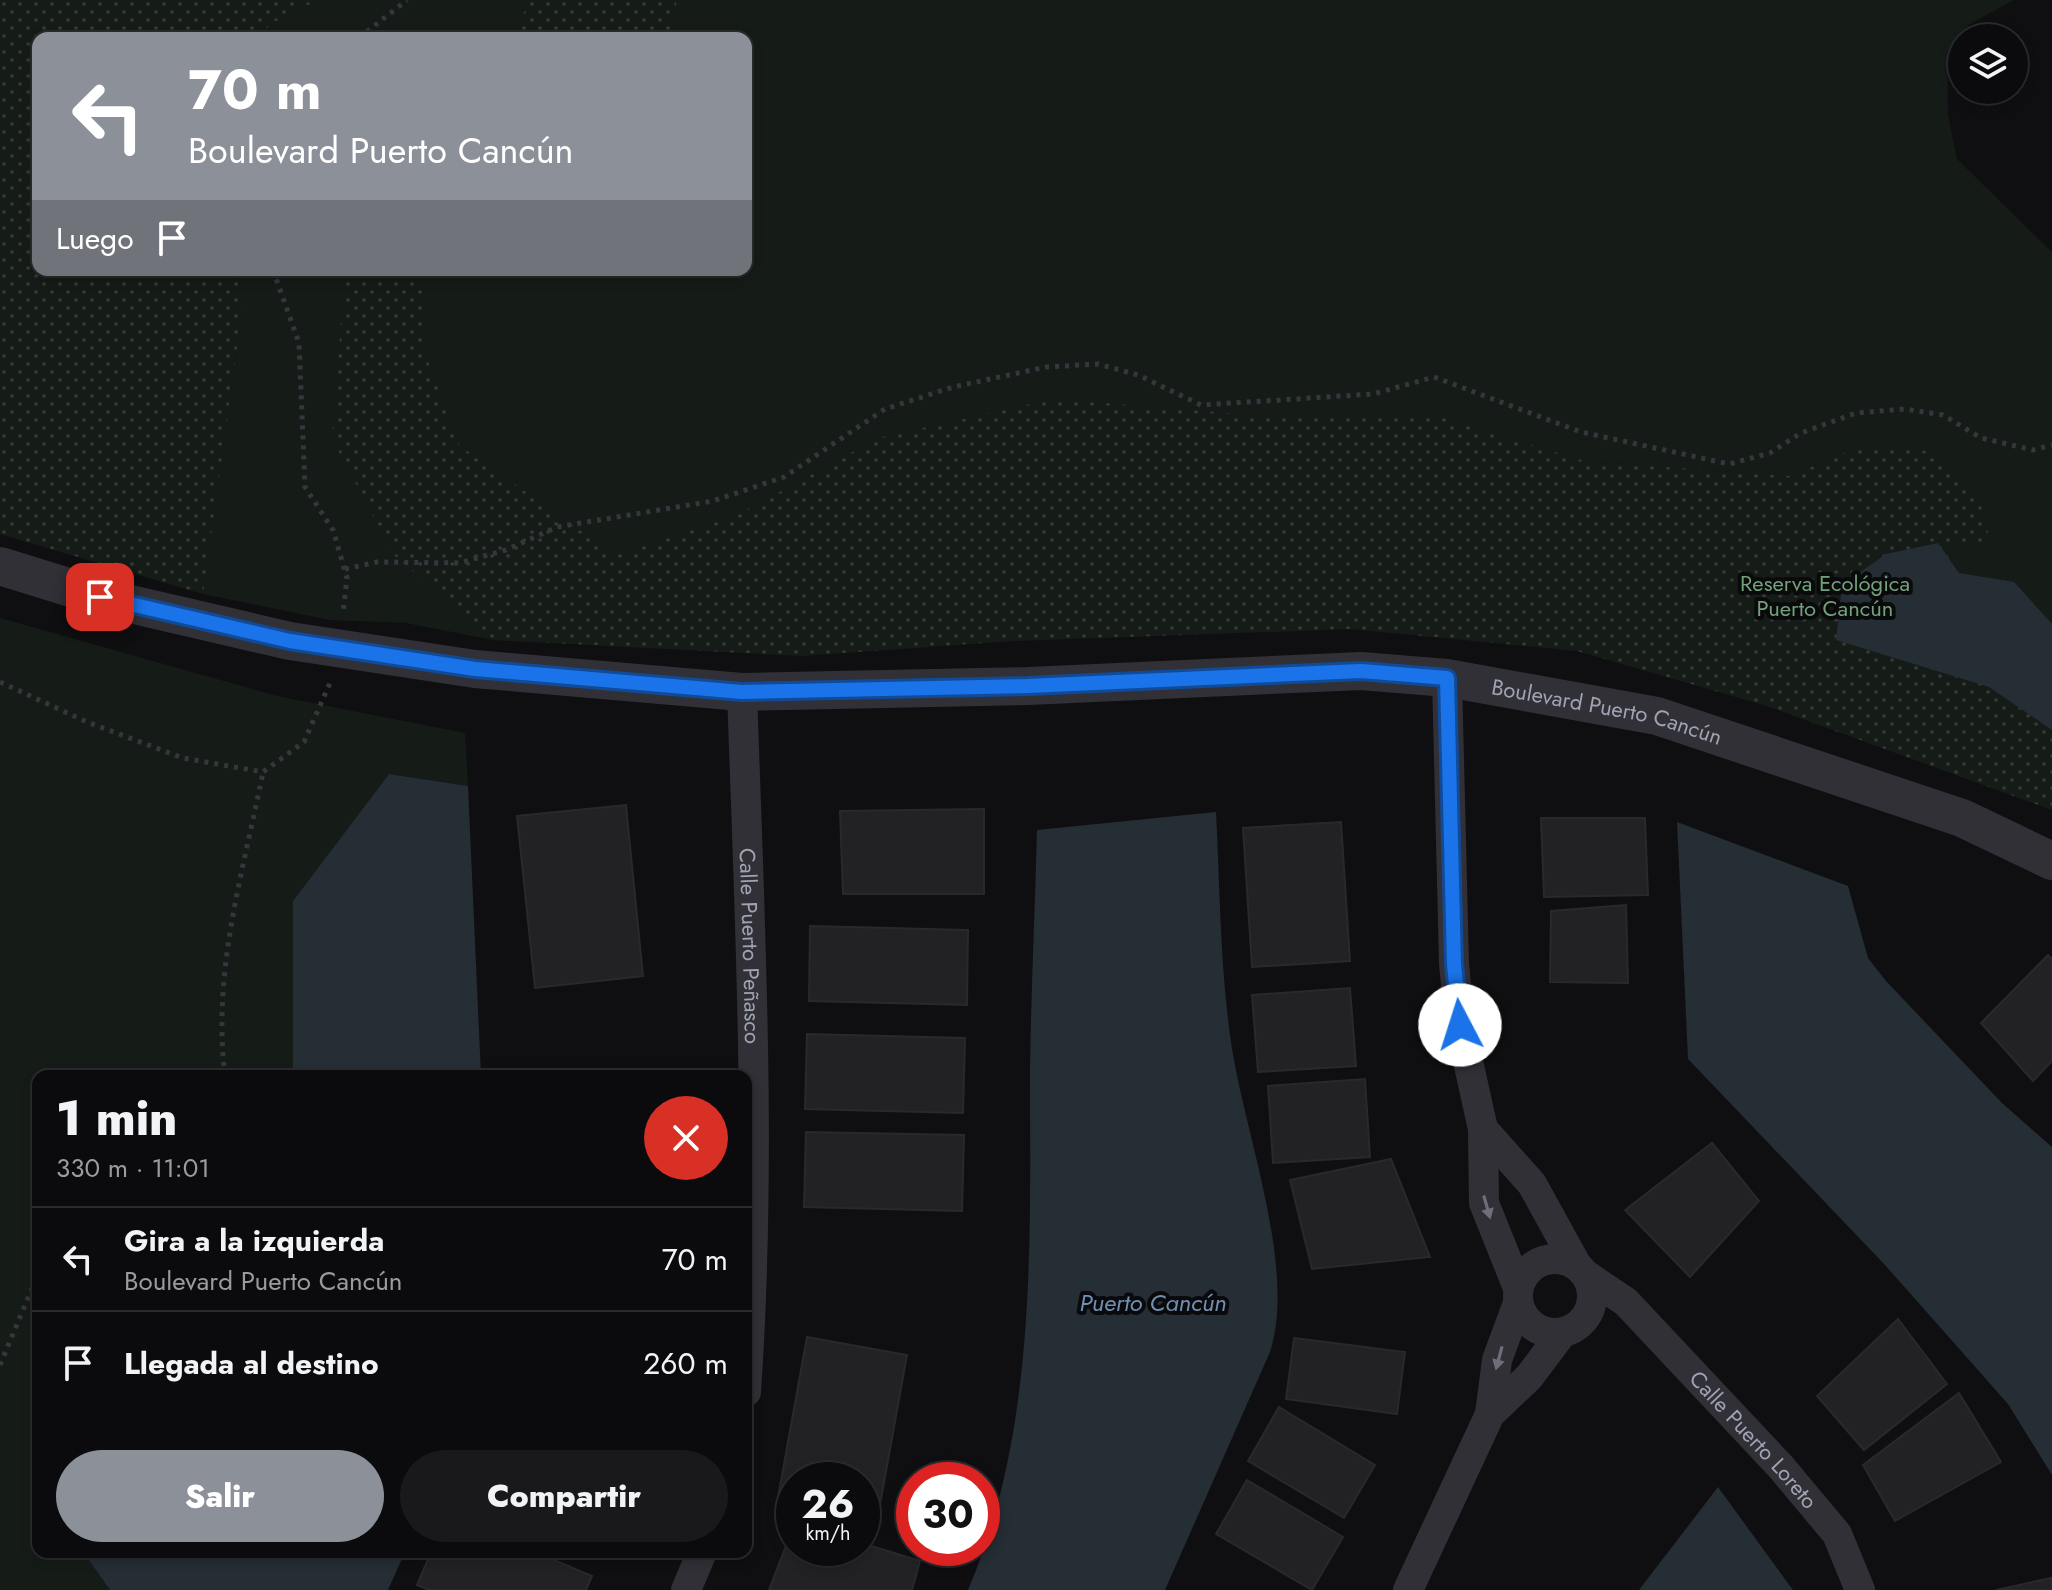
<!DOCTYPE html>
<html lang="es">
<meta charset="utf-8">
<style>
body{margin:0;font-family:Jost,sans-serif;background:#19191b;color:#f1f3f6;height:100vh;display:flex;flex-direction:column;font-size:30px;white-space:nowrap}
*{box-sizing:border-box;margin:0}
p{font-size:26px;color:#9a9b9d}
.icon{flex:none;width:44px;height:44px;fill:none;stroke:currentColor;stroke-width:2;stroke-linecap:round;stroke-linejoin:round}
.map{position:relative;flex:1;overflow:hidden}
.side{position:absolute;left:32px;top:1070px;width:720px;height:488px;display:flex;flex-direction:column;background:#0b0b0d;border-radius:16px;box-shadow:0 4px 12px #0003,0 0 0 2px #2b2b2e}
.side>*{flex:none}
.top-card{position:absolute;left:32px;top:32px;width:720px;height:244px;border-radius:16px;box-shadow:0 4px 12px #0003,0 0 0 2px #2b2b2e;background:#8c9099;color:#fff;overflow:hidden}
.buttons{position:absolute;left:1948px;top:24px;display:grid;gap:16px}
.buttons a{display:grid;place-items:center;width:80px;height:80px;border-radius:50%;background:#0b0b0d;box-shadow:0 4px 12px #0003,0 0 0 2px #2b2b2e;font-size:40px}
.speed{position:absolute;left:776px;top:1462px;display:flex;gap:16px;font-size:40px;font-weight:700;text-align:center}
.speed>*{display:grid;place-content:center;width:104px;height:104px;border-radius:50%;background:#0b0b0d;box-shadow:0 4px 12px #0003,0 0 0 2px #2b2b2e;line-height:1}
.speed small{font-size:20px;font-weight:400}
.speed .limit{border:12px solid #d22;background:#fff;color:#111}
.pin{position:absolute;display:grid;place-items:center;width:68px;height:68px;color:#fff;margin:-34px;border-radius:16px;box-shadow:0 4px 12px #0006}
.me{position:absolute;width:88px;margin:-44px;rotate:355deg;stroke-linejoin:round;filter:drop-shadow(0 0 6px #0008)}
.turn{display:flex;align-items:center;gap:28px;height:168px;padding:0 24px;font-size:36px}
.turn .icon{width:104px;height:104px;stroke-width:2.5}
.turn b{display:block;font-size:56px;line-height:68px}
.then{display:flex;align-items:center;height:76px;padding:0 24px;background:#0003;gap:16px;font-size:30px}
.round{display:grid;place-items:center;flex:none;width:84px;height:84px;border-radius:42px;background:#19191b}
.summary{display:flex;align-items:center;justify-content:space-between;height:136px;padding:0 24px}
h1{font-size:48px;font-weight:800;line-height:60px}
.cta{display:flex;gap:16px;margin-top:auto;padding:16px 24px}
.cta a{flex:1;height:92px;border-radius:48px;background:#8c9099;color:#fff;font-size:32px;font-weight:800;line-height:92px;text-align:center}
.cta a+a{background:#19191b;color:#f1f3f6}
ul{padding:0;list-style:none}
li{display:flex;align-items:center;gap:24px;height:104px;padding:0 24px;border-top:2px solid #2b2b2e}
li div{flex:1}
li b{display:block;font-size:30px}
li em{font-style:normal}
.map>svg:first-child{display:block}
</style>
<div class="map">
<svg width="2052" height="1590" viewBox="0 0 2052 1590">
<defs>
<pattern id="park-dots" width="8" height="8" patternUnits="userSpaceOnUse" patternTransform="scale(2)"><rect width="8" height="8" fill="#151c17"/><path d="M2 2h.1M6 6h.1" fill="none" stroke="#343a36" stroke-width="1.8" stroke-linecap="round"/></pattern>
</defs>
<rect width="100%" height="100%" fill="#0f0f11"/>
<g fill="#151c17">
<polygon points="318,0 2014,0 1970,24 1947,52 1948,115 1957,159 2052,252 2052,730 1854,449 1789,476 1584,461 1441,417 1279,417 878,438 739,514 615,555 493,640 406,623 330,620 203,594 243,305 237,270 746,270 746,38 255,38 274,22"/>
<polygon points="0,618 277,696 465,733 468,786 389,774 293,901 293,1076 38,1076 38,1552 83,1552 110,1590 0,1590"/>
</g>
<g fill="url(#park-dots)">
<polygon points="0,0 318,0 274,22 255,38 38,38 38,270 237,270 243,305 203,594 0,534"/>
<polygon points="531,0 677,0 668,38 510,38"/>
<polygon points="345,270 427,270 423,347 459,445 615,555 739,514 878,438 1053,399 1279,417 1441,417 1584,461 1789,476 1854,449 1919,446 1973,491 1990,525 1983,546 1939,543 1959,573 2014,582 2052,624 2052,810 1767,706 1577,651 1351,629 1013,641 802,656 493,640 394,555 332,439"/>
</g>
<g fill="#252d35">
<polygon points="1938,543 1959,573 2014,582 2052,624 2052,730 1989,687 1836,640 1842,585 1886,554"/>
<polygon points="389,774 468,786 481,1076 293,1076 293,901"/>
<path d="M1216 812C1220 889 1220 966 1231 1042 1244 1132 1297 1268 1270 1352L1165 1590H968C1037 1429 1030 1244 1030 1071 1031 991 1035 910 1037 830Z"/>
<polygon points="1677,822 1848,886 1868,958 1886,981 2002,1103 2052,1147 2052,1475 2008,1404 1885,1265 1688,1059"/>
<polygon points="1718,1487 1793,1590 1639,1590"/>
<polygon points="83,1552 405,1552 388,1590 110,1590"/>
</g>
<g fill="#222225" stroke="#29292d" stroke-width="2">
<polygon points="626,805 643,976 535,988 517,816"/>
<polygon points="984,809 984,894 843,894 840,811"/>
<polygon points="1541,818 1645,818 1648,895 1544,897"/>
<polygon points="1341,822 1350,961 1252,967 1243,828"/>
<polygon points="1626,905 1628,983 1550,982 1551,911"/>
<polygon points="810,926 968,930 967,1005 809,1001"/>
<polygon points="2048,955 2052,959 2052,1061 2033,1081 1981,1023"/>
<polygon points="1350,988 1356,1066 1258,1072 1252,995"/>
<polygon points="807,1034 965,1038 963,1113 805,1109"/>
<polygon points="1365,1079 1370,1157 1273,1163 1268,1086"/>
<polygon points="806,1132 964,1135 962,1211 804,1207"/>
<polygon points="1712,1143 1759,1201 1690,1277 1625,1210"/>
<polygon points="1391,1159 1430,1257 1312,1269 1290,1180"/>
<polygon points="1898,1319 1947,1384 1864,1450 1817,1396"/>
<polygon points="807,1337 907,1355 877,1521 862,1518 862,1480 794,1480 794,1506 777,1503"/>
<polygon points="1294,1338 1405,1352 1397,1414 1286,1399"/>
<polygon points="1959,1393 2001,1462 1895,1521 1863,1465"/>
<polygon points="1279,1407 1375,1465 1344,1518 1248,1461"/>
<polygon points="1247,1480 1343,1537 1312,1590 1216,1534"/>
<polygon points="794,1525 794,1548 862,1548 862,1543 920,1561 912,1590 769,1590"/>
<polygon points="431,1552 535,1552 592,1576 586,1590 429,1590 417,1585"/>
<polygon points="2051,1578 2052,1590 1996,1590"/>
</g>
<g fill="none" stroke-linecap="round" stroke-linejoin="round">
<g stroke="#36373d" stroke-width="5" stroke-dasharray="4 6" stroke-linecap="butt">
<polyline points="359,38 407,0"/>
<polyline points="273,270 299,343 305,487 333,530 347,578 343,614"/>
<polyline points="345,569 377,562 459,563 506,550 557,527 713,501 784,477 885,409 953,387 1046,367 1098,364 1138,375 1201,405 1373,394 1434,377 1581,432 1729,464 1770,453 1801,433 1856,413 1905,409 1943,415 1981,438 2033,450 2052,445"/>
<polyline points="0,682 87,722 183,758 263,772 304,742 330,683"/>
<path d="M225 1076C212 972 243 873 263 772"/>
<polyline points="0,1365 38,1274"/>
</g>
<g stroke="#303036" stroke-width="30">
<polyline points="1447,678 1454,964 1460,1025 1483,1129 1484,1203 1518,1288"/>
<path id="s1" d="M742 692C750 926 762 1159 746 1392"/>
<polyline points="1483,1129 1532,1184 1576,1264"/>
<circle cx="1555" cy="1296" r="37"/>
<path id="s2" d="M1586 1275 1626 1302 1781 1467 1837 1534 1860 1590"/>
<polyline points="1490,1414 1529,1377 1562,1333"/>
<polyline points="686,1590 702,1552"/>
<polyline points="1408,1590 1490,1414 1497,1360 1518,1303"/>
</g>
<path stroke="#303036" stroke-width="38" id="s3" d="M0 566 100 597 290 641 475 669 742 692 1028 686 1361 671 1447 678 1657 716 1962 818 2052 861"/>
</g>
<defs><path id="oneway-solid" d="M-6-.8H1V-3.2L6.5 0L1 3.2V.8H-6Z" transform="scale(2)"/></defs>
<g fill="#6d6f7b">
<use href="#oneway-solid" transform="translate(1487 1207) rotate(74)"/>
<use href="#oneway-solid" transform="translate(1499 1358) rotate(105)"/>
</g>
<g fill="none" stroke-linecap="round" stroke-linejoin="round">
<defs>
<polyline id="route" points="100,597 290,641 475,669 742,692 1028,686 1361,671 1447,678 1454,964 1460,1025"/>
</defs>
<use href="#route" stroke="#114b97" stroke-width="20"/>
<use href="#route" stroke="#1a73e8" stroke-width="14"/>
</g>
<g text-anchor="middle" stroke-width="8" stroke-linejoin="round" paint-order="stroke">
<g font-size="22" fill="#73a17a" stroke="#0a0a0c">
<text x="1825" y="591">Reserva Ecológica<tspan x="1825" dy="25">Puerto Cancún</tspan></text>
</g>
<g font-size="22" fill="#9fa3b3" stroke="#0a0a0c">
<text dy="8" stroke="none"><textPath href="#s3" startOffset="1624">Boulevard Puerto Cancún</textPath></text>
<text dy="8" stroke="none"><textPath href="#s1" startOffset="254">Calle Puerto Peñasco</textPath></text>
<text dy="8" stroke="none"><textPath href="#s2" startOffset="236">Calle Puerto Loreto</textPath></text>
</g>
<g font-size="24" font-style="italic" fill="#718fb3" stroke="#0a0a0c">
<text x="1153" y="1311">Puerto Cancún</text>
</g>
</g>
</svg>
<div class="buttons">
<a><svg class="icon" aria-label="layers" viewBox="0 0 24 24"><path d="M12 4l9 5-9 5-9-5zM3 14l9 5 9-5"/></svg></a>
</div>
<div class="speed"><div>26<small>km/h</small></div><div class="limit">30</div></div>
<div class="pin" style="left:100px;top:597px;background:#d93025"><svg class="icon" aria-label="arrive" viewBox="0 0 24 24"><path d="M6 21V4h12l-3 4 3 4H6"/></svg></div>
<svg class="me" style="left:1460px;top:1025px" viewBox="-20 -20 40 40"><circle r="19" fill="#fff"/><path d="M0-13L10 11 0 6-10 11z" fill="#1a73e8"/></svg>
<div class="top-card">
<div class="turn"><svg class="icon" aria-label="left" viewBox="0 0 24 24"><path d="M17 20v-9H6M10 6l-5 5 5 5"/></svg><div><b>70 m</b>Boulevard Puerto Cancún</div></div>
<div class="then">Luego<svg class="icon" aria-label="arrive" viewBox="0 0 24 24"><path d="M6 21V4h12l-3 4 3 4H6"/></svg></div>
</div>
<section class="side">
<div class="summary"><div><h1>1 min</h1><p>330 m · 11:01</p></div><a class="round" style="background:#d93025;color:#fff"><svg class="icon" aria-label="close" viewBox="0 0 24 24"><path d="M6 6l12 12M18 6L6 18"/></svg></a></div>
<ul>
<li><svg class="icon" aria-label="left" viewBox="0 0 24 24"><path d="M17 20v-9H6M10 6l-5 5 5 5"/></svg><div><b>Gira a la izquierda</b><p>Boulevard Puerto Cancún</p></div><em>70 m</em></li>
<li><svg class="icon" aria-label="arrive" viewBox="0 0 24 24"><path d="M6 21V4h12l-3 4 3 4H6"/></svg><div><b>Llegada al destino</b></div><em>260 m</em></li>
</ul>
<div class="cta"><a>Salir</a><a>Compartir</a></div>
</section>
</div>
